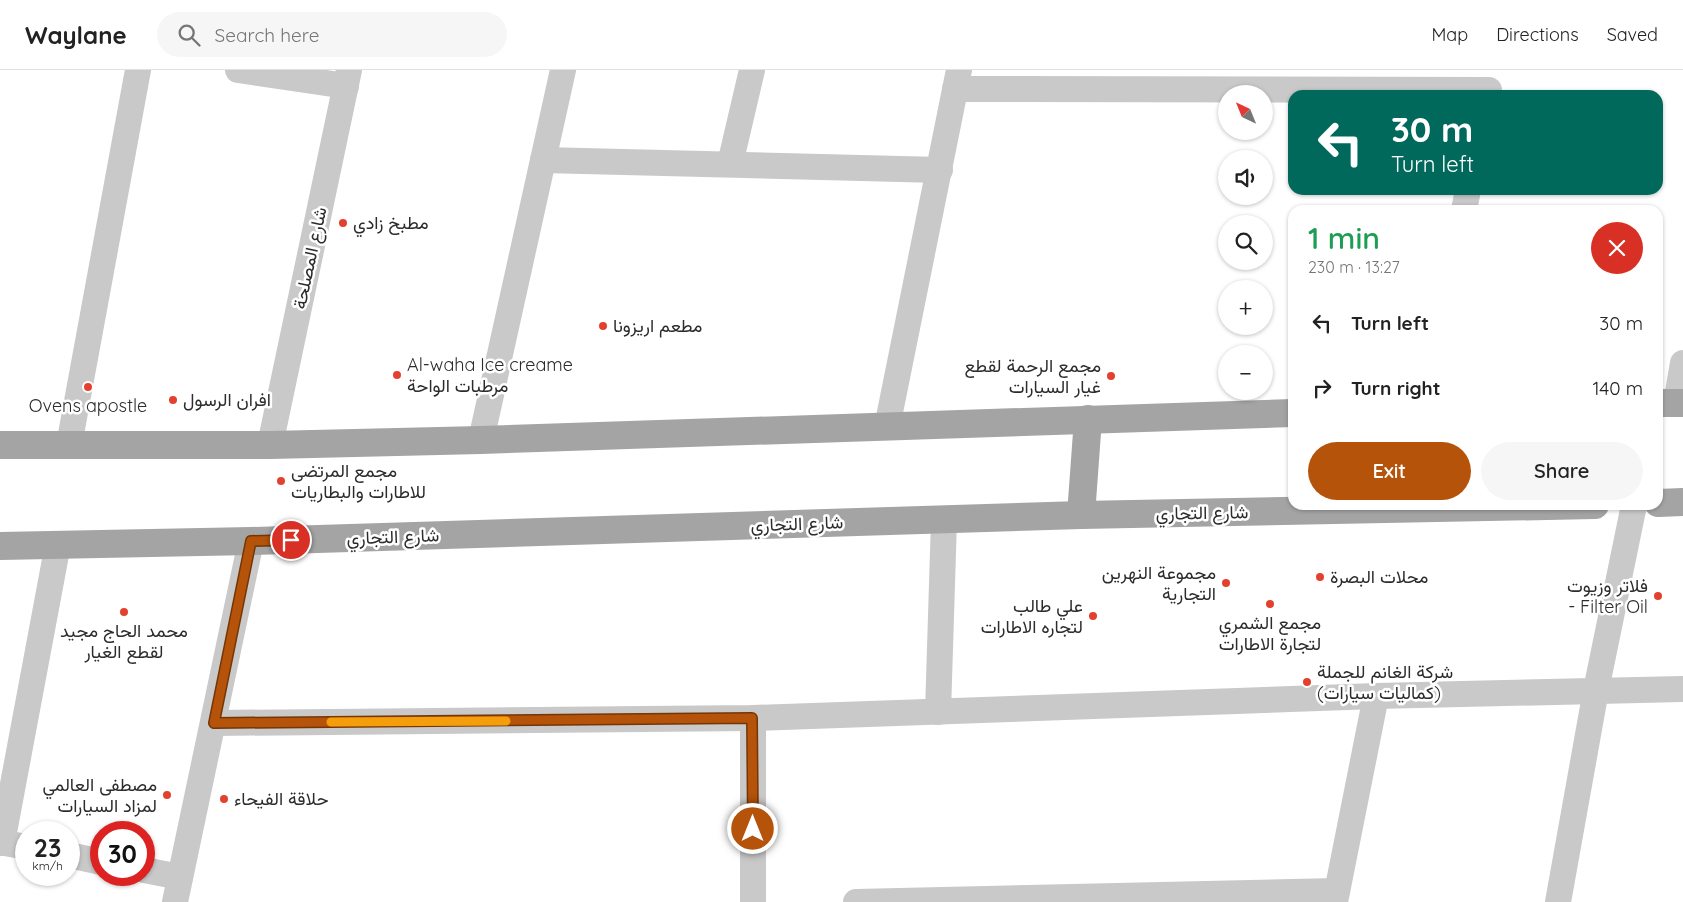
<!DOCTYPE html>
<meta charset="utf-8">
<style>
body{margin:0;font-family:Quicksand,Vazirmatn,sans-serif;background:#f6f6f6;color:#222;height:100vh;display:flex;flex-direction:column;font-size:19px;white-space:nowrap}
*{box-sizing:border-box;margin:0}
p{font-size:16px;color:#767676}
.icon{flex:none;width:28px;height:28px;fill:none;stroke:currentColor;stroke-width:2;stroke-linecap:round;stroke-linejoin:round}
.map{position:relative;flex:1;overflow:hidden}
.details{position:absolute;left:1288px;top:135px;width:375px;height:305px;display:flex;flex-direction:column;background:#fff;border-radius:15px;box-shadow:0 1px 4px #0004}
.details>*{flex:none}
.banner{position:absolute;left:1288px;top:20px;width:375px;height:105px;border-radius:15px;box-shadow:0 1px 4px #0004;background:#00695c;color:#fff;overflow:hidden}
.needle{width:32px;rotate:317deg}
.buttons{position:absolute;left:1218px;top:15px;display:grid;gap:10px}
.buttons a{display:grid;place-items:center;width:55px;height:55px;border-radius:50%;background:#fff;box-shadow:0 1px 4px #0004;font-size:25px}
.speed{position:absolute;left:15px;top:751px;display:flex;gap:10px;font-size:25px;font-weight:700;text-align:center}
.speed>*{display:grid;place-content:center;width:65px;height:65px;border-radius:50%;background:#fff;box-shadow:0 1px 4px #0004;line-height:1}
.speed small{font-size:12px;font-weight:400}
.speed .limit{border:8px solid #d22;background:#fff;color:#111}
.pin{position:absolute;display:grid;place-items:center;width:42px;height:42px;color:#fff;margin:-21px;border:2px solid #fff;border-radius:50%;box-shadow:0 1px 5px #0007}
.me{position:absolute;width:55px;margin:-28px;rotate:0deg;stroke-linejoin:round;filter:drop-shadow(0 0 4px #0008)}
.turn{display:flex;align-items:center;gap:18px;height:105px;padding:0 20px;font-size:22px}
.turn .icon{width:65px;height:65px;stroke-width:2.5}
.turn b{display:block;font-size:35px;line-height:42px}
.round{display:grid;place-items:center;flex:none;width:52px;height:52px;border-radius:26px;background:#f6f6f6}
.headline{display:flex;align-items:center;justify-content:space-between;height:85px;padding:0 20px}
h1{font-size:30px;font-weight:600;line-height:38px;color:#1e9e55}
.button{display:flex;gap:10px;margin-top:auto;padding:10px 20px}
.button a{flex:1;height:58px;border-radius:30px;background:#b45309;color:#fff;font-size:20px;font-weight:600;line-height:58px;text-align:center}
.button a+a{background:#f6f6f6;color:#222}
ul{padding:0;list-style:none}
li{display:flex;align-items:center;gap:15px;height:65px;padding:0 20px}
li div{flex:1}
li b{display:block;font-size:19px}
li em{font-style:normal}
header{display:flex;align-items:center;gap:30px;box-sizing:border-box;height:70px;padding:0 25px;background:#fff;border-bottom:1px solid #e0e0e0}
header strong{font-size:24px}
nav{display:flex;gap:28px;margin-inline-start:auto;font-size:18px}
.search{width:350px;height:45px;background:#f6f6f6;display:flex;align-items:center;gap:12px;box-sizing:border-box;padding:0 18px;border-radius:28px;color:#767676;font-size:19px}
.map>svg:first-child{display:block}
</style>
<header>
<strong>Waylane</strong>
<div class="search"><svg class="icon" aria-label="search" viewBox="0 0 24 24"><circle cx="10" cy="10" r="6"/><path d="M15 15l6 6"/></svg>Search here</div>
<nav><a>Map</a><a>Directions</a><a>Saved</a></nav>
</header>
<div class="map">
<svg width="1683" height="832" viewBox="0 0 1683 832">
<rect width="100%" height="100%" fill="#fff"/>
<g fill="none" stroke-linecap="round" stroke-linejoin="round">
<g stroke="#c9c9c9" stroke-width="26">
<polyline points="238,0 346,16"/>
<polyline points="955,19 1489,20"/>
<polyline points="543,90 940,100"/>
<polyline points="730,94 752,0"/>
<polyline points="1464,140 1468,120"/>
<polyline points="1676,333 1683,293"/>
<polyline points="887,357 959,0"/>
<polyline points="481,370 563,0"/>
<polyline points="69,375 138,0"/>
<polyline points="270,375 349,0"/>
<polyline points="938,642 944,450"/>
<polyline points="753,648 753,832"/>
<polyline points="214,653 753,648 1376,626 1683,619"/>
<polyline points="0,772 26,777"/>
<polyline points="2,773 58,474"/>
<polyline points="69,785 101,792"/>
<polyline points="144,800 180,807"/>
<polyline points="175,832 251,471"/>
<polyline points="856,832 1337,821"/>
<polyline points="1335,832 1376,626"/>
<polyline points="1558,832 1596,620 1634,435"/>
</g>
<g stroke="#a4a4a4" stroke-width="28">
<polyline points="1658,333 1683,333"/>
<polyline points="0,375 270,375 481,370 1292,343"/>
<polyline points="1658,433 1683,432"/>
<polyline points="1081,445 1088,349"/>
<polyline points="0,476 251,471 1081,445 1595,435"/>
</g>
</g>
<g fill="none" stroke-linecap="round" stroke-linejoin="round">
<defs>
<polyline id="route" points="291,470 251,471 214,653 752,648 753,759"/>
</defs>
<use href="#route" stroke="#753606" stroke-width="12"/>
<use href="#route" stroke="#b45309" stroke-width="9"/>
<polyline stroke="#f59e0b" stroke-width="9" points="331,652 506,651"/>
</g>
<g fill="#e3412f" stroke="#fff" stroke-width="2">
<circle cx="343" cy="153" r="5"/>
<circle cx="603" cy="256" r="5"/>
<circle cx="397" cy="305" r="5"/>
<circle cx="1111" cy="306" r="5"/>
<circle cx="88" cy="317" r="5"/>
<circle cx="173" cy="330" r="5"/>
<circle cx="281" cy="411" r="5"/>
<circle cx="1320" cy="507" r="5"/>
<circle cx="1226" cy="513" r="5"/>
<circle cx="1658" cy="526" r="5"/>
<circle cx="1270" cy="534" r="5"/>
<circle cx="124" cy="542" r="5"/>
<circle cx="1093" cy="546" r="5"/>
<circle cx="1307" cy="612" r="5"/>
<circle cx="167" cy="725" r="5"/>
<circle cx="224" cy="729" r="5"/>
</g>
<g text-anchor="middle" stroke-width="5" stroke-linejoin="round" paint-order="stroke">
<g font-size="18" fill="#2c2c2c" stroke="#fff" text-anchor="start">
<text x="353" y="159">مطبخ زادي</text>
<text x="613" y="262">مطعم اريزونا</text>
<text x="407" y="301">Al-waha Ice creame<tspan x="407" dy="21">مرطبات الواحة</tspan></text>
<text x="1101" y="302" text-anchor="end">مجمع الرحمة لقطع<tspan x="1101" dy="21">غيار السيارات</tspan></text>
<text x="183" y="336">افران الرسول</text>
<text x="88" y="342" text-anchor="middle">Ovens apostle</text>
<text x="291" y="407">مجمع المرتضى<tspan x="291" dy="21">للاطارات والبطاريات</tspan></text>
<text x="1216" y="509" text-anchor="end">مجموعة النهرين<tspan x="1216" dy="21">التجارية</tspan></text>
<text x="1330" y="513">محلات البصرة</text>
<text x="1648" y="522" text-anchor="end">فلاتر وزيوت<tspan x="1648" dy="21">- Filter Oil</tspan></text>
<text x="1083" y="542" text-anchor="end">علي طالب<tspan x="1083" dy="21">لتجاره الاطارات</tspan></text>
<text x="1270" y="559" text-anchor="middle">مجمع الشمري<tspan x="1270" dy="21">لتجارة الاطارات</tspan></text>
<text x="124" y="567" text-anchor="middle">محمد الحاج مجيد<tspan x="124" dy="21">لقطع الغيار</tspan></text>
<text x="1317" y="608">شركة الغانم للجملة<tspan x="1317" dy="21">(كماليات سيارات)</tspan></text>
<text x="157" y="721" text-anchor="end">مصطفى العالمي<tspan x="157" dy="21">لمزاد السيارات</tspan></text>
<text x="234" y="735">حلاقة الفيحاء</text>
</g>
<g font-size="18" fill="#2c2c2c" stroke="#fff">
<text transform="translate(310 188) rotate(-78)" y="6">شارع المصلحة</text>
<text transform="translate(1202 443) rotate(-1)" y="6">شارع التجاري</text>
<text transform="translate(797 454) rotate(-2)" y="6">شارع التجاري</text>
<text transform="translate(393 467) rotate(-2)" y="6">شارع التجاري</text>
</g>
</g>
</svg>
<div class="buttons">
<a><svg class="needle" viewBox="-14 -14 28 28"><path d="M0-13l5 13h-10z" fill="#e53935"/><path d="M0 13l5-13h-10z" fill="#767676"/></svg></a>
<a><svg class="icon" aria-label="sound" viewBox="0 0 24 24"><path d="M4 9h4l5-4v14l-5-4H4zM17 9q2 3 0 6"/></svg></a>
<a><svg class="icon" aria-label="search" viewBox="0 0 24 24"><circle cx="10" cy="10" r="6"/><path d="M15 15l6 6"/></svg></a>
<a>+</a>
<a>−</a>
</div>
<div class="speed"><div>23<small>km/h</small></div><div class="limit">30</div></div>
<div class="pin" style="left:291px;top:470px;background:#d93025"><svg class="icon" aria-label="arrive" viewBox="0 0 24 24"><path d="M6 21V4h12l-3 4 3 4H6"/></svg></div>
<svg class="me" style="left:753px;top:759px" viewBox="-20 -20 40 40"><circle r="17" fill="#b45309" stroke="#fff" stroke-width="3"/><path d="M0-11L8 9 0 5-8 9z" fill="#fff"/></svg>
<div class="banner">
<div class="turn"><svg class="icon" aria-label="left" viewBox="0 0 24 24"><path d="M17 20v-9H6M10 6l-5 5 5 5"/></svg><div><b>30 m</b>Turn left</div></div>
</div>
<section class="details">
<div class="headline"><div><h1>1 min</h1><p>230 m · 13:27</p></div><a class="round" style="background:#d93025;color:#fff"><svg class="icon" aria-label="close" viewBox="0 0 24 24"><path d="M6 6l12 12M18 6L6 18"/></svg></a></div>
<ul>
<li><svg class="icon" aria-label="left" viewBox="0 0 24 24"><path d="M17 20v-9H6M10 6l-5 5 5 5"/></svg><div><b>Turn left</b></div><em>30 m</em></li>
<li><svg class="icon" aria-label="right" viewBox="0 0 24 24"><path d="M7 20v-9h11M14 6l5 5-5 5"/></svg><div><b>Turn right</b></div><em>140 m</em></li>
</ul>
<div class="button"><a>Exit</a><a>Share</a></div>
</section>
</div>
